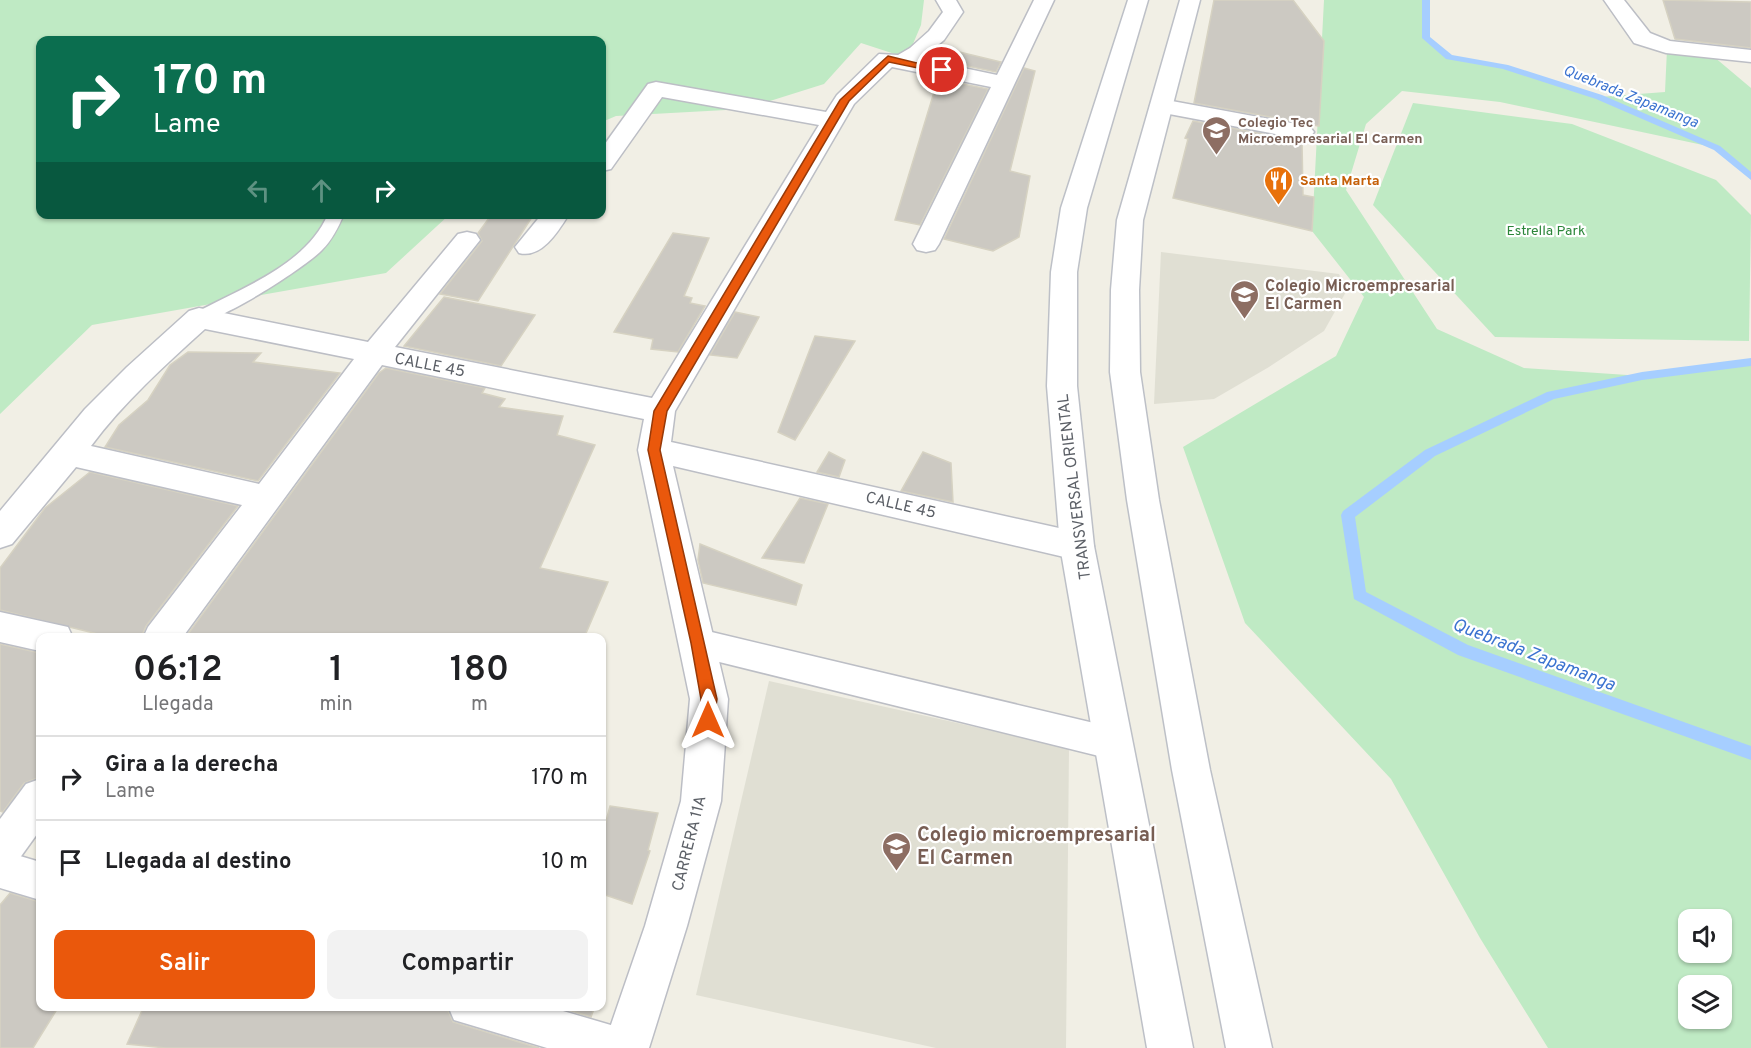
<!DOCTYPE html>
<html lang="es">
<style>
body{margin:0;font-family:Overpass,sans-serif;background:#f2f2f2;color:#202124;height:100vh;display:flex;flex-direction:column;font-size:22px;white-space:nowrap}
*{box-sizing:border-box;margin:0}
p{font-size:20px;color:#757577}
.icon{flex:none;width:33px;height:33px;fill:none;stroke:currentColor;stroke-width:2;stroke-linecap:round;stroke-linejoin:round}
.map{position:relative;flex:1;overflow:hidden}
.drawer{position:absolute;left:36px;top:633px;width:570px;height:378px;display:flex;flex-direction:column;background:#fff;border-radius:12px;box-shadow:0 2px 4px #0004}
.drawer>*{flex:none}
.guide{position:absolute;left:36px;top:36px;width:570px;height:183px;border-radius:12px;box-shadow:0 2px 4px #0004;background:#0b6e4f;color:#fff;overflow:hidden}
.fabs{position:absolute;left:1678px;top:909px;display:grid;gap:12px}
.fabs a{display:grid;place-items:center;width:54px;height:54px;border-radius:12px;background:#fff;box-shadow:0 2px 4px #0004;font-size:30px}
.pin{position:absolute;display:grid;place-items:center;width:51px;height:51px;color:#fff;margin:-26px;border:3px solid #fff;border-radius:50%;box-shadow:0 2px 6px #0007}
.me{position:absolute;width:66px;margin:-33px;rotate:0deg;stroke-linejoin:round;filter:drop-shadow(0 0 4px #0008)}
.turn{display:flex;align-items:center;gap:21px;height:126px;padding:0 18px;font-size:27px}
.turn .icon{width:78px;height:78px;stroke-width:2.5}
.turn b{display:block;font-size:42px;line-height:51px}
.lanes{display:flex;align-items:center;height:57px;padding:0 18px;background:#0003;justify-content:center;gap:30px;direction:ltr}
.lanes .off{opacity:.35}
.eta{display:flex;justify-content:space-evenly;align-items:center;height:102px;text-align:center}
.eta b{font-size:36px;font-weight:600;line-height:42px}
.primary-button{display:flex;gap:12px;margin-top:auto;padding:12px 18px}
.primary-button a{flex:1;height:69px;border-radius:12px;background:#ea580c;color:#fff;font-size:24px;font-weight:600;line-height:69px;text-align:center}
.primary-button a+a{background:#f2f2f2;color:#202124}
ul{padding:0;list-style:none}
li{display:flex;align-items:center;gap:18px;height:84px;padding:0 18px;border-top:2px solid #e0e0e0}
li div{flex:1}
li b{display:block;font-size:22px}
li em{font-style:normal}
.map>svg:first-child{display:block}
</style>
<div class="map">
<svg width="1751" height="1048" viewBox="0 0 1751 1048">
<rect width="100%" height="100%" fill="#f1efe5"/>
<g fill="#e0dfd3">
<polygon points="1161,252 1339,274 1347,290 1324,331 1269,367 1214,399 1154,404"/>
<polygon points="769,681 1069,748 1066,1048 936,1048 696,995"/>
</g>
<g fill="#bfeac4" fill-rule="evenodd">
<polygon points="0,0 924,0 921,25 907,58 861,43 824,84 744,109 616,116 602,122 602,40 40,40 40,214 449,215 386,273 92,325 0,414"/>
<path d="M1324 0H1422L1426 38 1449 57 1505 67 1599 97 1665 92 1667 49 1713 56 1751 88V177L1717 148 1500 102 1402 91 1366 124 1346 190 1437 329 1524 368 1642 376 1751 362V1048H1548L1480 938 1391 779 1245 623 1183 447 1336 356 1364 297 1312 231ZM1689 920H1722V952H1689ZM1689 986H1722V1018H1689Z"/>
<polygon points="1413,103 1572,124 1716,180 1751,215 1749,341 1495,337 1373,205"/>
</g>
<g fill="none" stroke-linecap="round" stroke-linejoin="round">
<g fill="#a6ceff" fill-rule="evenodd">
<polygon points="1422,0 1430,0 1430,37 1452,55 1508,65 1602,95 1720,146 1751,172 1751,180 1714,150 1596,99 1503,69 1446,59 1422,38"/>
<polygon points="1751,358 1751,366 1642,380 1554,399 1435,456 1355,517 1366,592 1468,645 1751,746 1751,760 1458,655 1354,599 1341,515 1343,511 1425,450 1547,392 1642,372"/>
</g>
</g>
<g fill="#ccc9c2" stroke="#d6d2c2" stroke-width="1.5">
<polygon points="1214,0 1293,0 1324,41 1319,126 1194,103"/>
<polygon points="1663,0 1751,2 1751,48 1675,39"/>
<polygon points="947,49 1001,62 996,72 943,61"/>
<polygon points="1024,68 1035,71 1010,171 1030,176 1019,237 993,251 944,239"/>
<polygon points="938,79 988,89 920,225 895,220"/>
<polygon points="1193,121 1302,141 1303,195 1314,197 1312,231 1173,198 1188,139 1185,138"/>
<polygon points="492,214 534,214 478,301 440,294 482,241 478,233"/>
<polygon points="673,233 709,238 684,296 692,298 690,303 705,306 678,352 651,349 653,339 614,332"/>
<polygon points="444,297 535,315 501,366 404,346"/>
<polygon points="735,312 759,317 737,358 710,355"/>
<polygon points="815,336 855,341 795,440 778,432"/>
<polygon points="188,352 261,353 253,362 340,373 258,481 105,447 119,425 148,400 170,365"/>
<polygon points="386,368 485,388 482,393 505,399 499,407 563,416 557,435 595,445 540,568 608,582 584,638 185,638 379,373"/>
<polygon points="829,452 845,460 839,477 817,472"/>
<polygon points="923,452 951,463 953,502 901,491"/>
<polygon points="90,472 238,506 146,626 141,638 114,638 0,610 0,568 45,508"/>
<polygon points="800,498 828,504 804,563 762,558"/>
<polygon points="700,544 802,585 796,605 703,583 698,560"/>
<polygon points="0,644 40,653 40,777 24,783 3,812 0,811"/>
<polygon points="610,806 658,813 648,850 650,851 632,904 602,894 602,836"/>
<polygon points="10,893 40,902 40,1006 59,1006 33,1048 0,1048 0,905"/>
<polygon points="144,1006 446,1006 453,1022 539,1048 166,1048 127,1044"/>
<polygon points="556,1006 595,1006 591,1017"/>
</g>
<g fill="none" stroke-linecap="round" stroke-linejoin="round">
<defs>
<path id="service" d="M328 214H344C338 228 332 240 322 250 306 267 212 328 193 322L190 318 193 314C239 289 306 266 328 214Z"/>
<g id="pedestrian">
<polygon points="699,629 1115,728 1127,732 1132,744 1127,756 1115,760 699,657 687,653 683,643 687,633"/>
<polygon points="0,850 40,862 40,900 0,888"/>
<polygon points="448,1006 546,1006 638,1033 644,1048 547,1048 454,1020"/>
</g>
<g id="minor">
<path d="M936 0H956L963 12 944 40 921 59 997 75 1034 0H1054L939 244 935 250 926 252 917 250 913 244 991 87 892 67 854 104 675 411 671 442 1077 532 1089 536 1094 546 1089 556 1077 560 673 466 728 699 721 801 687 926 649 1048H603L645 926 681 801 690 699 638 450 644 419 382 365 182 638H143L148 627 242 505 76 467 12 544 0 548V511L85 409 127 367 189 311 199 308 368 342 458 234 467 232 476 234 480 240 395 347 652 398 819 125 662 97 611 169 602 171V148L648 84 656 82 826 112 837 95 879 54 898 55 910 48 929 31 943 12ZM205 329 354 359 259 484 91 446C124 402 164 366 205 329Z"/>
<polygon points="1604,0 1624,0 1650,33 1670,41 1751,50 1751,62 1666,53 1634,43"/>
<polygon points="1161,99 1302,125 1310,127 1314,132 1310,137 1302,139 1153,111 1150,106 1153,101"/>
<path d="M542 214H569C558 232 541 259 519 253L515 247Z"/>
<polygon points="0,612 68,627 73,638 40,638 40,651 0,642"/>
<polygon points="40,779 40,830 14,866 0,872 0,819 26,784"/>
</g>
<g id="secondary">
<polygon points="1128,0 1148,0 1087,208 1077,272 1077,386 1094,546 1193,1048 1147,1048 1060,546 1047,386 1051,272 1061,208"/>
<polygon points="1180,0 1200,0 1143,220 1139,290 1140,372 1159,500 1210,770 1272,1048 1226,1048 1172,770 1127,500 1110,372 1111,290 1117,220"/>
</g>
</defs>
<use href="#service" stroke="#bcbec5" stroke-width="3"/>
<use href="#pedestrian" stroke="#bcbec5" stroke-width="3"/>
<use href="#minor" stroke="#bcbec5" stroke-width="3"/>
<use href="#secondary" stroke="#bdc0c7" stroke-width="3"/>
<use href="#service" fill="#fff" fill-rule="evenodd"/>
<use href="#pedestrian" fill="#fff" fill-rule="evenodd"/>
<use href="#minor" fill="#fff" fill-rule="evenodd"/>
<use href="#secondary" fill="#fff" fill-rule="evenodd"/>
</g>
<polygon fill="#ea580c" stroke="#983908" stroke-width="1.5" points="888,56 946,70 942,73 889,62 849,101 667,411 660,450 717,699 713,725 708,727 702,725 700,720 701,699 691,643 648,450 654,411 840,100"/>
<defs>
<symbol id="school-pin" viewBox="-11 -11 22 30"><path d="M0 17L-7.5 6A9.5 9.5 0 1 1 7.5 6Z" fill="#8d6e63" stroke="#fff"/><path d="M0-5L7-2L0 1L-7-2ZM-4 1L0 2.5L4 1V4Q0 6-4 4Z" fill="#fff"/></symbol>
<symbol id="restaurant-pin" viewBox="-11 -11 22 30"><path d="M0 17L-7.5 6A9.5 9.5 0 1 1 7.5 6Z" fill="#e8710a" stroke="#fff"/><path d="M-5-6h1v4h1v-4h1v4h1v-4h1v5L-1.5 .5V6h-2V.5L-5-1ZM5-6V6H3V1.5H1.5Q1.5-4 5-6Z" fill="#fff"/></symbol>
</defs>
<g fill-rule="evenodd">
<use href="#school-pin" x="1200" y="114" width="33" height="45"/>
<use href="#restaurant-pin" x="1262" y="164" width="33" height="45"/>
<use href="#school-pin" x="1228" y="278" width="33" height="45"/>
<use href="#school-pin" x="880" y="830" width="33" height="45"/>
</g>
<g text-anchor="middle" stroke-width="4.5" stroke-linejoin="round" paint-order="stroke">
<g font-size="14" font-weight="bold" fill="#785e54" stroke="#fff" text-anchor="start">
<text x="1238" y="127">Colegio Tec<tspan x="1238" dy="16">Microempresarial El Carmen</tspan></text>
</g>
<g font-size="14" font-weight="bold" fill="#c56008" stroke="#fff" text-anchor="start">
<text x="1300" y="185">Santa Marta</text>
</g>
<g font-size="14" fill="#2c863a" stroke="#fff">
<text x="1546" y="235">Estrella Park</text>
</g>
<g font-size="15" font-style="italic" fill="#3b73d0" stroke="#fff">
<text transform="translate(1631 96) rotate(22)" y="5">Quebrada Zapamanga</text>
</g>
<g font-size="16" font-weight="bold" fill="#785e54" stroke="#fff" text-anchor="start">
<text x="1265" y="291">Colegio Microempresarial<tspan x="1265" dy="18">El Carmen</tspan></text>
</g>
<g font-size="16" fill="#5c6067" stroke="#fff">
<text transform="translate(430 364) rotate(11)" y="6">CALLE 45</text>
<text transform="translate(1073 487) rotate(-97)" y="6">TRANSVERSAL ORIENTAL</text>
<text transform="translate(901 504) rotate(13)" y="6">CALLE 45</text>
<text transform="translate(688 843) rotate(-76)" y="6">CARRERA 11A</text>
</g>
<g font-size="18" font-style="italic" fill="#3b73d0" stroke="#fff">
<text transform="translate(1534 654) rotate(21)" y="6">Quebrada Zapamanga</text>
</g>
<g font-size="20" font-weight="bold" fill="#785e54" stroke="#fff" text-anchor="start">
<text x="917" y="841">Colegio microempresarial<tspan x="917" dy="23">El Carmen</tspan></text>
</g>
</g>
</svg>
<div class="fabs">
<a><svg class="icon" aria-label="sound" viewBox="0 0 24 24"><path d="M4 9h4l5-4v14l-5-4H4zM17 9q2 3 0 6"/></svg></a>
<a><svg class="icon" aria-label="layers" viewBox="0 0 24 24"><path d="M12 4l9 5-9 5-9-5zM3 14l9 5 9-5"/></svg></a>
</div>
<div class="pin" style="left:942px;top:70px;background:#d93025"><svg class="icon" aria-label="arrive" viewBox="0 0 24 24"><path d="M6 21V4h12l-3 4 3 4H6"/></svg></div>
<svg class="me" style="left:708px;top:720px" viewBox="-20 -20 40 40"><path d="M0-17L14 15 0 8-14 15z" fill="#ea580c" stroke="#fff" stroke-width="4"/></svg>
<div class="guide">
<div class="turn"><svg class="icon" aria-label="right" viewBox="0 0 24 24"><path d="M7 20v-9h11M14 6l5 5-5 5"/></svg><div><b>170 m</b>Lame</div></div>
<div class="lanes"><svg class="icon off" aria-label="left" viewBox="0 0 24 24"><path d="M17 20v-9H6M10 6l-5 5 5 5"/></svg><svg class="icon off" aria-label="ahead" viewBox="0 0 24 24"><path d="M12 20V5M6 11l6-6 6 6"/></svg><svg class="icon" aria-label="right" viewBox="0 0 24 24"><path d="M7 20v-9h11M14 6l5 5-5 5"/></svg></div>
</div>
<section class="drawer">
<div class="eta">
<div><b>06:12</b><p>Llegada</p></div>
<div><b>1</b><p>min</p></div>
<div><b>180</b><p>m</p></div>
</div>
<ul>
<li><svg class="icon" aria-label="right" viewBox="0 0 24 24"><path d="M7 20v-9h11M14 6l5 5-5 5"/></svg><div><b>Gira a la derecha</b><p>Lame</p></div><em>170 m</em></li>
<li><svg class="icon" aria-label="arrive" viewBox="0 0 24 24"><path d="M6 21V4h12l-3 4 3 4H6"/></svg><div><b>Llegada al destino</b></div><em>10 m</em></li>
</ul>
<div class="primary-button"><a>Salir</a><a>Compartir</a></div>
</section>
</div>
